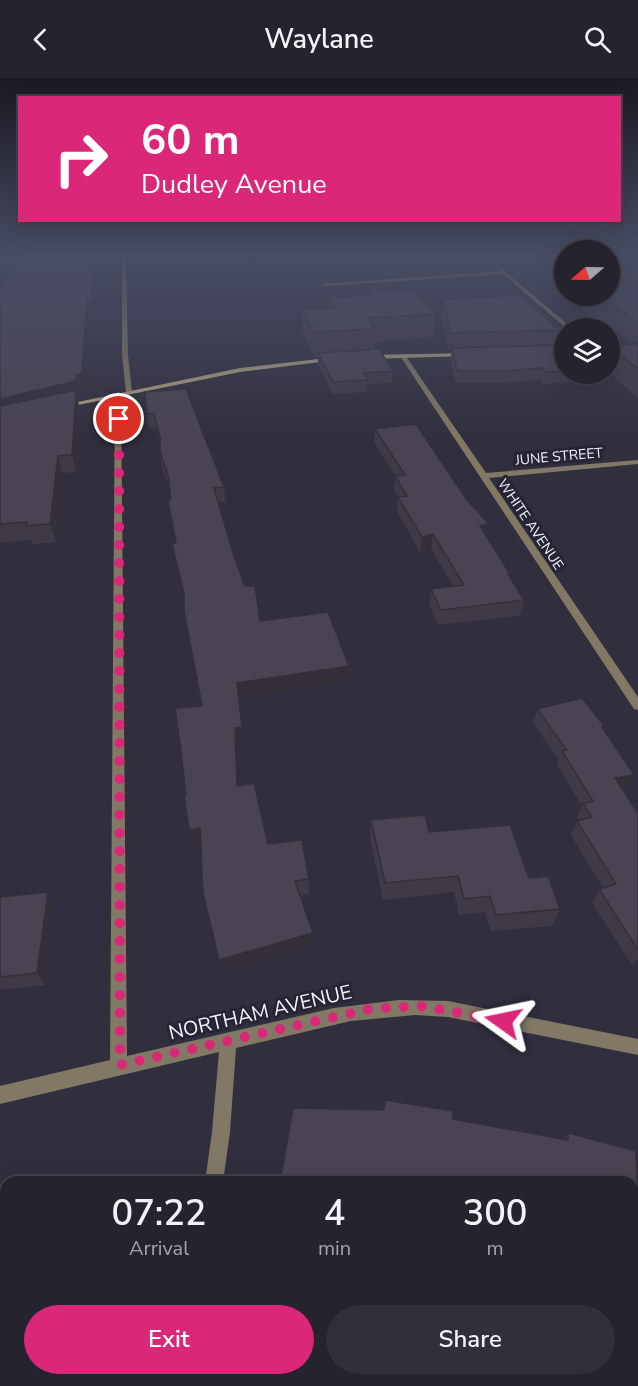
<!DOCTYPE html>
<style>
body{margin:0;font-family:"Nunito Sans",sans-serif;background:#312f3a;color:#f1f3f6;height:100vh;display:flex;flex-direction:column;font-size:22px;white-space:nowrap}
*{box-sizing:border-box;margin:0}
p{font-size:20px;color:#a3a4aa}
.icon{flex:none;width:33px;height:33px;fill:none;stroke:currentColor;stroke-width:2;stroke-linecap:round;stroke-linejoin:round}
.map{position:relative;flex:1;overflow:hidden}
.sheet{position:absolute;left:0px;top:1098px;width:639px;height:210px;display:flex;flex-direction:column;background:#25232e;border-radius:18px 18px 0 0;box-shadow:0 6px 24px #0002,0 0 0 2px #42404a}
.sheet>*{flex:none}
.top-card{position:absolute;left:18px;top:18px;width:603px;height:126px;border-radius:0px;box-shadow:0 6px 24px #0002,0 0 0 2px #42404a;background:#db2777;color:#fff;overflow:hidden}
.needle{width:39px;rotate:250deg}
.buttons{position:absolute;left:554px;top:162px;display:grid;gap:12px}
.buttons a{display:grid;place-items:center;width:66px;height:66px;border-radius:50%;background:#25232e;box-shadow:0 6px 24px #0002,0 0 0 2px #42404a;font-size:30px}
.pin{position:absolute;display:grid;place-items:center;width:51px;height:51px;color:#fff;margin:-26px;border:3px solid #fff;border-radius:50%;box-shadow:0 2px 6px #0007}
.me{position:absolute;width:66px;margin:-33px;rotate:282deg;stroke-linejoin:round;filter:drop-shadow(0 0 4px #0008)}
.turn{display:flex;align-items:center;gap:21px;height:126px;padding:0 24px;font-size:27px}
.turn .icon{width:78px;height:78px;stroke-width:2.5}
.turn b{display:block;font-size:42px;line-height:51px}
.eta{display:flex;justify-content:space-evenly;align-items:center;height:102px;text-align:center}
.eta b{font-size:36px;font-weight:600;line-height:42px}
.action{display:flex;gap:12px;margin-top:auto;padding:12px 24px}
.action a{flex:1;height:69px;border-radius:36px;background:#db2777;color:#fff;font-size:24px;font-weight:600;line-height:69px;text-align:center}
.action a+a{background:#312f3a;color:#f1f3f6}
header{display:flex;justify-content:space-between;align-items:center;height:78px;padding:0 24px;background:#25232e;font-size:27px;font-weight:600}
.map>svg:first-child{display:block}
</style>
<header><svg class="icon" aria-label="back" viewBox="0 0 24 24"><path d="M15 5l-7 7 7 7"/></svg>Waylane<svg class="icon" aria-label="search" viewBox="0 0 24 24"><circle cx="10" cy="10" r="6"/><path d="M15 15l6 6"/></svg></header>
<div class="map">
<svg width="638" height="1308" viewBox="0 0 638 1308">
<rect width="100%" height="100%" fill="#312f3e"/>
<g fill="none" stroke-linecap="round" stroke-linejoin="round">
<polygon fill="#817965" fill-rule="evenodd" points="504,193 506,196 324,208 321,206"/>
<g fill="#817965" fill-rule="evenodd">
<polygon points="122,179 126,179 128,277 132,314 129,316 126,314 122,277"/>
<polygon points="483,179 488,179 572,250 566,250"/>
<polygon points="403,276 405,277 486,395 638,382 638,386 489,400 638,619 638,632 634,631 400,278"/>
<polygon points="118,314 121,316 127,978 334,930 399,922 448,923 638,961 638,977 448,939 415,937 351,943 236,970 230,1054 223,1104 205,1104 212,1054 219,974 0,1026 0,1008 110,982 115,316"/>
<polygon points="174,1302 196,1302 195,1308 173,1308"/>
</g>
<g fill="#aea180" fill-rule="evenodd">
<polygon points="467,275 469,276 469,278 367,281 364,279 367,277"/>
<polygon points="335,279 338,281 337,282 240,294 63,330 59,328 240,290"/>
</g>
</g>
<g fill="#403a47">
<polygon points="513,179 564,179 564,218 609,218 638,179 638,265 630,265 605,246 600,246 573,224 566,224"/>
<polygon points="99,182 94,236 90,237 90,233 86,311 80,312 80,319 77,319 79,328 76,394 62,395 56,464 32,466 31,462 0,465 0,211"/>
<polygon points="370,214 435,236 433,259 374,264 374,272 393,293 392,305 368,306 367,314 333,316 318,287 318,278 314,279 303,255 302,232 330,230 330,220 369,217"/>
<polygon points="443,222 559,252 556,267 564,267 564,296 592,296 590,303 543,306 540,302 501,305 456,305 450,281 452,273 449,273 441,239"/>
<polygon points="638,266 638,320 609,294 609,273 610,268"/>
<polygon points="145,314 224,409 226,424 218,424 234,478 260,543 349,603 239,621 244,665 237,666 238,708 268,766 309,801 309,816 300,817 313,855 313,869 222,895 203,815 201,765 192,767 186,717 201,628 184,520 172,466 176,465 168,422 171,422 169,409 162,388 160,374 160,364 156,349 149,350 147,336"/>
<polygon points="375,351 467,422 489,446 487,458 510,496 509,499 524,522 520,538 438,547 429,526 431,511 453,508 431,471 420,474 397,433 398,420 394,412 395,398 374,365"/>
<polygon points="537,631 605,649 604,652 627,711 622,712 638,735 638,887 633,888 592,825 599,811 603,810 571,757 577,743 579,743 577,739 582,728 557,687 559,682 533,645"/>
<polygon points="371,742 429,754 529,800 560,831 552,848 491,853 485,834 459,837 454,814 383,822 370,760"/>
<polygon points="0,819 55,827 45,907 0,912"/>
<polygon points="385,1022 453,1033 453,1041 562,1061 568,1055 636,1073 638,1117 638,1223 633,1225 633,1104 280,1104 293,1030 383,1032"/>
</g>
<g fill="#342f39">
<polygon points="95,179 98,179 99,182 94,236 90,237 88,223"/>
<polygon points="87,219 90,233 86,311 80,312 80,319 77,319 79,328 76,394 72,377 0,338 0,321"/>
<polygon points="58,378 62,395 56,464 50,446"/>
<polygon points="489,446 486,461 480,448"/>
<polygon points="433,456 431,471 420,474 422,459"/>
<polygon points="349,588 349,603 239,621 237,605"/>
<polygon points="242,649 244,665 237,666 239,723 237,708 235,650"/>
<polygon points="634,697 627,711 608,714 615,700"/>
<polygon points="200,750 203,765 192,767 189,752"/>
<polygon points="48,814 55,827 45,907 37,895"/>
<polygon points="313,855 313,869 222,895 219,882"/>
<polygon points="638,881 638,887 633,888"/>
<polygon points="114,1302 125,1302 124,1308 113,1308"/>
</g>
<g fill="#4a4352" stroke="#342f39" stroke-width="1.5">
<polygon points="15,179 95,179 91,222 88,223 87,219 82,295 77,297 76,303 0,321 0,211"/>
<polygon points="539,179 564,179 564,199"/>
<polygon points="609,179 638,179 638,244 637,244 610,225 605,226 595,218 609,218"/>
<polygon points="412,211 435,236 368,240 375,251 314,254 302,232 335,230 330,220 372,217 370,214"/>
<polygon points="519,217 559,252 451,255 443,222"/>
<polygon points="638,266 638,291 610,268"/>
<polygon points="564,267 564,293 546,294 542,290 503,293 457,293 452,270"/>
<polygon points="379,271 393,293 364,295 368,302 333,304 318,275"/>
<polygon points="186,311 224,409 214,410 234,478 245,508 255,508 260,543 328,534 349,588 237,605 242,649 235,650 237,708 254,705 268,766 302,762 309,801 295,803 313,855 219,882 203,815 200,750 189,752 184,717 186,717 181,673 175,630 202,628 184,533 184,515 172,466 176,465 168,422 171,422 168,397 160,374 160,359 154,335 147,336 145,314"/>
<polygon points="76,312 72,377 58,378 50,446 26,448 27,444 0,446 0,328"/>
<polygon points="416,346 467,422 489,446 480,448 510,496 508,496 524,522 441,532 431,511 464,507 433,456 422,459 398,419 407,418 395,398 405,397 375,351"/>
<polygon points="582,620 605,649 602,649 634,697 615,700 638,735 638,872 599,811 616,806 577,743 592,739 583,726 593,723 562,673 567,672 537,631"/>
<polygon points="425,737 429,754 510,747 529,800 548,798 560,831 496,837 490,818 464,821 458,798 385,805 371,742"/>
<polygon points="48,814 37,895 0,899 0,819"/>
<polygon points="385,1022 453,1033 453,1041 568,1062 568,1055 636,1073 638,1117 638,1220 633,1219 633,1104 280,1104 293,1030 384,1032"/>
<polygon points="6,1137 6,1302 114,1302 113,1308 0,1308 0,1138"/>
</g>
<linearGradient id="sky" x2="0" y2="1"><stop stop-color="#1b1a22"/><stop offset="0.49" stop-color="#484d63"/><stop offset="1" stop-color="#484d63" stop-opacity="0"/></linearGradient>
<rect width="638" height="362" fill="url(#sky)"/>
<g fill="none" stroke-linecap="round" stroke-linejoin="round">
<polyline stroke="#db2777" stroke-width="10" stroke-dasharray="0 18" points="119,341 120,987 370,931 421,928 503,943"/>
</g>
<g text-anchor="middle" stroke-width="6" stroke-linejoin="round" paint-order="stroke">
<g font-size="14" fill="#f3f2fc" stroke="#272534">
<text transform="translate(559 378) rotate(-5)" y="5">JUNE STREET</text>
<text transform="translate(531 446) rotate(56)" y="5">WHITE AVENUE</text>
</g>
<g font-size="20" fill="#f3f2fc" stroke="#272534">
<text transform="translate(260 934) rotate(-13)" y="7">NORTHAM AVENUE</text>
</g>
</g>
</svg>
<div class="buttons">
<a><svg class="needle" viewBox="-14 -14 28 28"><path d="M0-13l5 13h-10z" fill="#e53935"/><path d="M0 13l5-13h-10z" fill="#a3a4aa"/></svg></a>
<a><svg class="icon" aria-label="layers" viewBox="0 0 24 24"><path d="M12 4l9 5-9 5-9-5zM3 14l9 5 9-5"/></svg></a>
</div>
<div class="pin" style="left:119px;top:341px;background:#d93025"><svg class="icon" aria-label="arrive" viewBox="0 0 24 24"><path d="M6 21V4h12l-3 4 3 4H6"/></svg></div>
<svg class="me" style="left:503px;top:943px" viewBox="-20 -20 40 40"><path d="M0-17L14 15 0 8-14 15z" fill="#db2777" stroke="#fff" stroke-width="4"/></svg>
<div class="top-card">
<div class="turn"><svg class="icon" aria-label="right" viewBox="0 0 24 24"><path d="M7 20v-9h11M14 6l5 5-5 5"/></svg><div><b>60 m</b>Dudley Avenue</div></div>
</div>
<section class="sheet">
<div class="eta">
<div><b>07:22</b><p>Arrival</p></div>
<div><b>4</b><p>min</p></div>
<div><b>300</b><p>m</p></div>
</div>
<div class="action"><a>Exit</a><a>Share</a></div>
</section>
</div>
